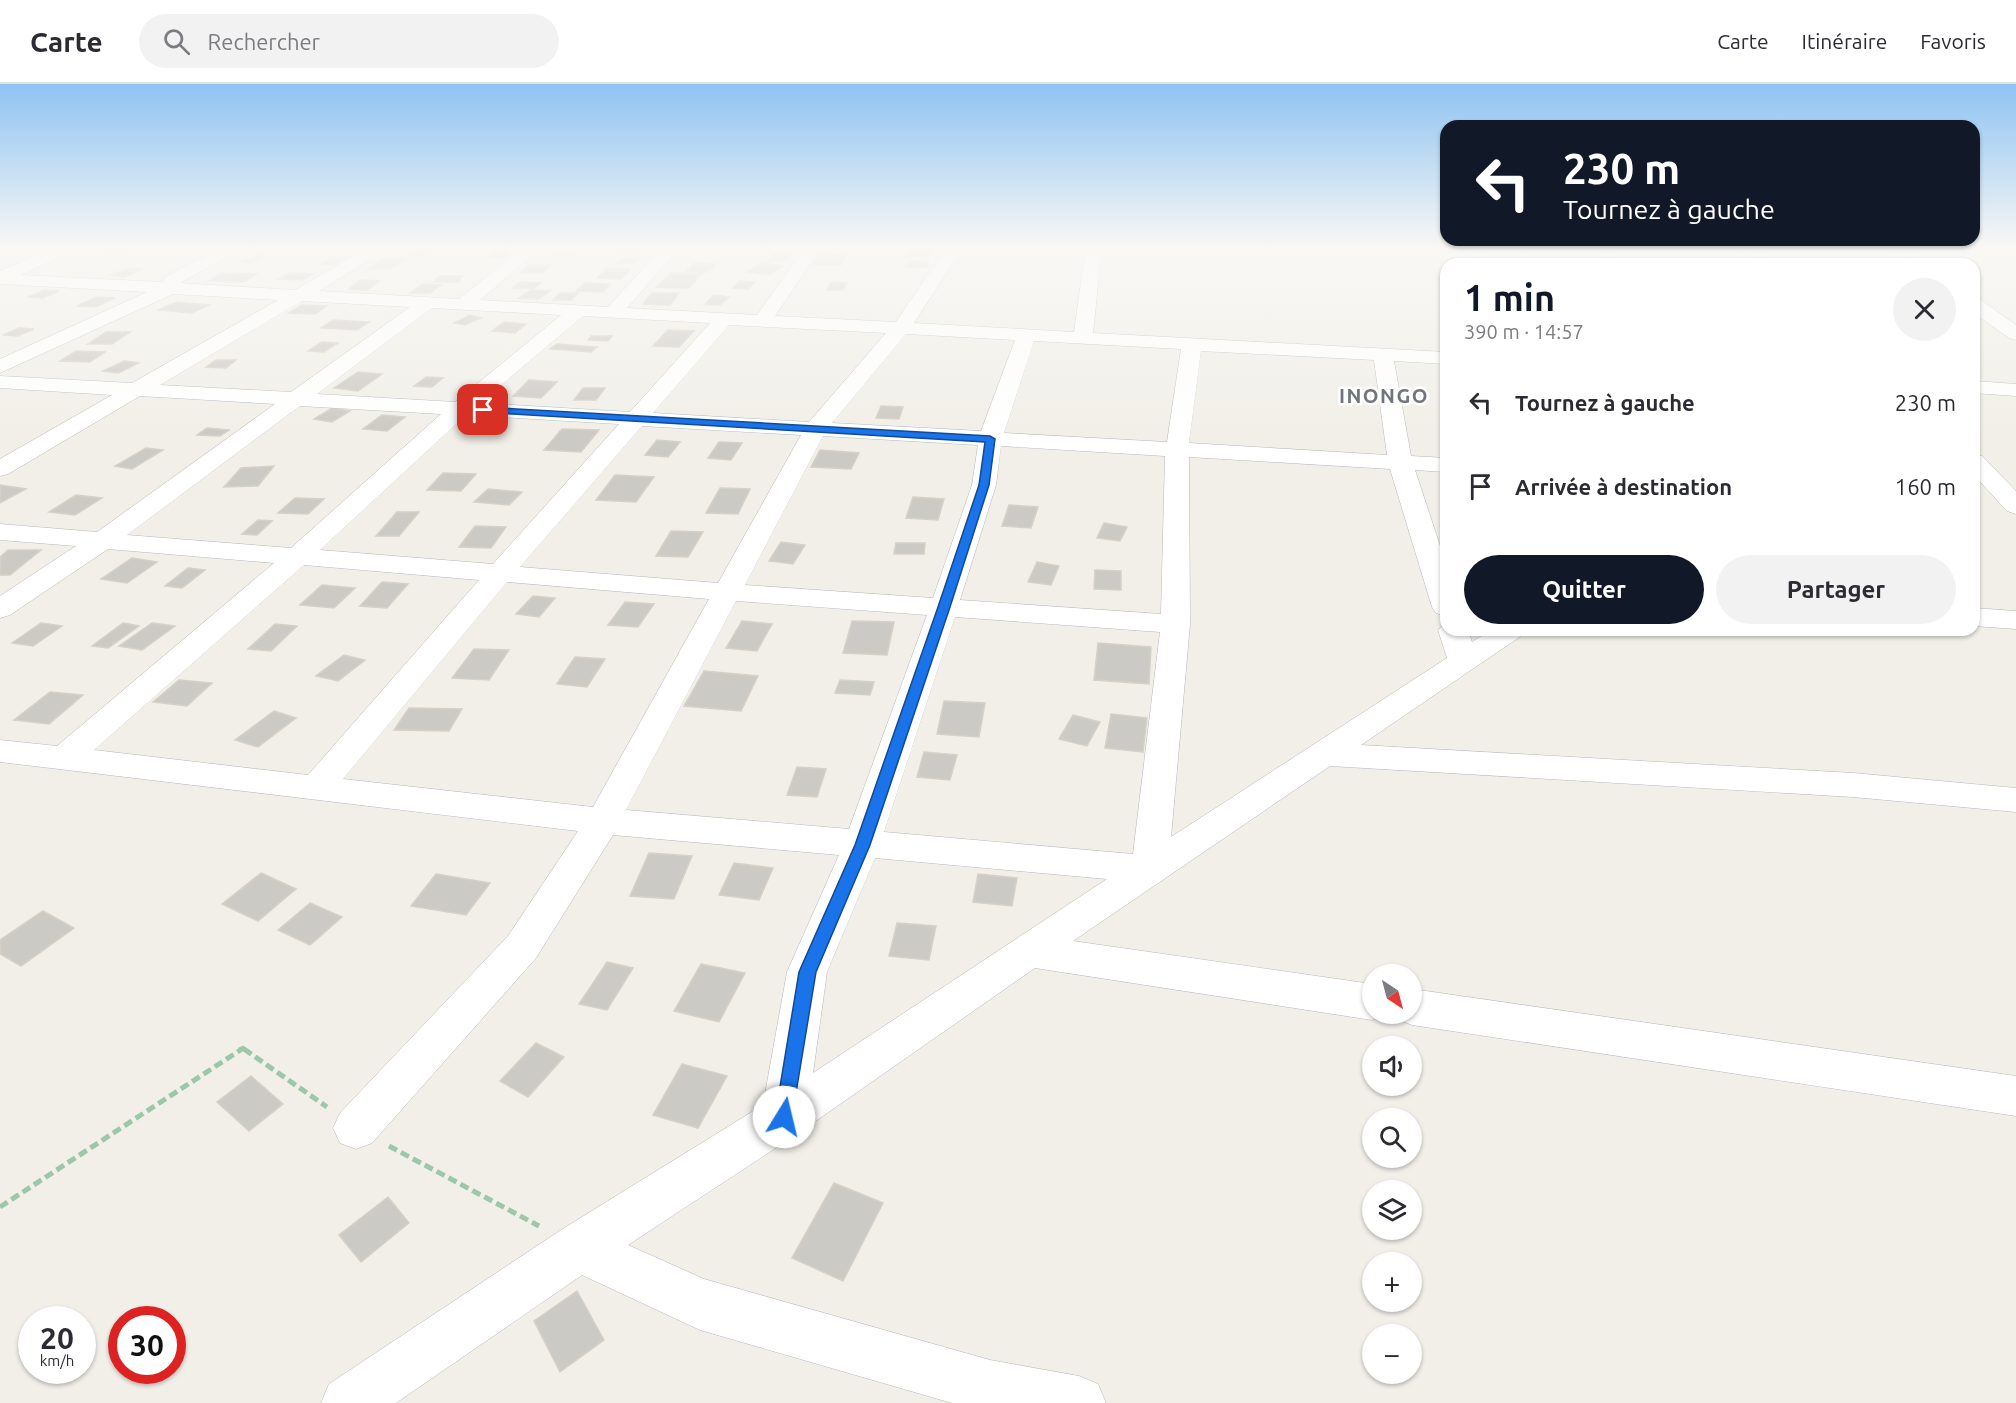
<!DOCTYPE html>
<html lang="fr">
<meta charset="utf-8">
<style>
body{margin:0;font-family:Ubuntu,sans-serif;background:#f2f2f3;color:#2b2b33;height:100vh;display:flex;flex-direction:column;font-size:22px;white-space:nowrap}
*{box-sizing:border-box;margin:0}
p{font-size:20px;color:#7c7c81}
.icon{flex:none;width:33px;height:33px;fill:none;stroke:currentColor;stroke-width:2;stroke-linecap:round;stroke-linejoin:round}
.map{position:relative;flex:1;overflow:hidden}
.panel{position:absolute;left:1440px;top:174px;width:540px;height:378px;display:flex;flex-direction:column;background:#fff;border-radius:18px;box-shadow:0 2px 4px #0004}
.panel>*{flex:none}
.banner{position:absolute;left:1440px;top:36px;width:540px;height:126px;border-radius:18px;box-shadow:0 2px 4px #0004;background:#111827;color:#fff;overflow:hidden}
.needle{width:39px;rotate:144deg}
.controls{position:absolute;left:1362px;top:880px;display:grid;gap:12px}
.controls a{display:grid;place-items:center;width:60px;height:60px;border-radius:50%;background:#fff;box-shadow:0 2px 4px #0004;font-size:30px}
.speed{position:absolute;left:18px;top:1222px;display:flex;gap:12px;font-size:30px;font-weight:700;text-align:center}
.speed>*{display:grid;place-content:center;width:78px;height:78px;border-radius:50%;background:#fff;box-shadow:0 2px 4px #0004;line-height:1}
.speed small{font-size:15px;font-weight:400}
.speed .limit{border:9px solid #d22;background:#fff;color:#111}
.pin{position:absolute;display:grid;place-items:center;width:51px;height:51px;color:#fff;margin:-26px;border-radius:12px;box-shadow:0 3px 9px #0006}
.me{position:absolute;width:66px;margin:-33px;rotate:9deg;stroke-linejoin:round;filter:drop-shadow(0 0 4px #0008)}
.turn{display:flex;align-items:center;gap:21px;height:126px;padding:0 24px;font-size:27px}
.turn .icon{width:78px;height:78px;stroke-width:2.5}
.turn b{display:block;font-size:42px;line-height:51px}
.round{display:grid;place-items:center;flex:none;width:63px;height:63px;border-radius:32px;background:#f2f2f3}
.head{display:flex;align-items:center;justify-content:space-between;height:102px;padding:0 24px}
h1{font-size:36px;font-weight:600;line-height:45px;color:#111827}
.action{display:flex;gap:12px;margin-top:auto;padding:12px 24px}
.action a{flex:1;height:69px;border-radius:36px;background:#111827;color:#fff;font-size:24px;font-weight:600;line-height:69px;text-align:center}
.action a+a{background:#f2f2f3;color:#2b2b33}
ul{padding:0;list-style:none}
li{display:flex;align-items:center;gap:18px;height:84px;padding:0 24px}
li div{flex:1}
li b{display:block;font-size:22px}
li em{font-style:normal}
header{display:flex;align-items:center;gap:36px;box-sizing:border-box;height:84px;padding:0 30px;background:#fff;border-bottom:2px solid #e1e1e2}
header strong{font-size:28px}
nav{display:flex;gap:33px;margin-inline-start:auto;font-size:21px}
.search{width:420px;height:54px;background:#f2f2f3;display:flex;align-items:center;gap:15px;box-sizing:border-box;padding:0 21px;border-radius:33px;color:#7c7c81;font-size:22px}
.map>svg:first-child{display:block}
</style>
<header>
<strong>Carte</strong>
<div class="search"><svg class="icon" aria-label="search" viewBox="0 0 24 24"><circle cx="10" cy="10" r="6"/><path d="M15 15l6 6"/></svg>Rechercher</div>
<nav><a>Carte</a><a>Itinéraire</a><a>Favoris</a></nav>
</header>
<div class="map">
<svg width="2016" height="1319" viewBox="0 0 2016 1319">
<rect width="100%" height="100%" fill="#f1efe8"/>
<g fill="#cccac5" stroke="#d6d1c6" stroke-width="1.5">
<polygon points="119,162 134,163 120,169 105,168"/>
<polygon points="421,162 431,162 441,163 425,172 406,170"/>
<polygon points="620,162 644,162 638,170 614,170"/>
<polygon points="912,163 933,164 928,174 906,173"/>
<polygon points="497,166 511,166 502,174 488,173"/>
<polygon points="555,166 577,167 572,171 550,170"/>
<polygon points="775,169 791,170 783,178 767,177"/>
<polygon points="819,170 846,171 841,181 813,181"/>
<polygon points="257,171 268,172 252,179 241,178"/>
<polygon points="333,173 347,173 335,181 321,180"/>
<polygon points="624,173 640,173 635,179 618,179"/>
<polygon points="385,174 406,175 390,185 368,185"/>
<polygon points="911,176 929,177 926,183 907,183"/>
<polygon points="694,179 716,180 709,188 687,187"/>
<polygon points="761,179 783,182 769,191 748,188"/>
<polygon points="528,181 550,181 543,189 520,189"/>
<polygon points="130,184 143,185 124,193 111,191"/>
<polygon points="607,184 631,185 621,195 597,194"/>
<polygon points="223,189 257,190 243,198 208,197"/>
<polygon points="289,189 313,190 303,196 279,195"/>
<polygon points="671,189 702,189 689,204 657,203"/>
<polygon points="439,192 463,192 458,198 433,198"/>
<polygon points="361,196 379,197 367,206 349,205"/>
<polygon points="739,197 755,198 749,205 733,204"/>
<polygon points="520,198 541,199 534,204 513,204"/>
<polygon points="831,198 847,199 843,206 827,206"/>
<polygon points="584,199 610,200 603,208 576,207"/>
<polygon points="422,200 441,201 430,209 411,209"/>
<polygon points="45,206 59,207 43,214 28,213"/>
<polygon points="531,206 550,207 538,215 519,214"/>
<polygon points="560,209 578,209 571,216 553,216"/>
<polygon points="652,209 679,209 670,221 643,220"/>
<polygon points="714,211 729,213 720,221 705,220"/>
<polygon points="97,213 115,214 95,223 77,222"/>
<polygon points="176,218 209,221 192,229 159,226"/>
<polygon points="301,221 327,222 315,230 289,229"/>
<polygon points="470,231 481,234 465,241 454,239"/>
<polygon points="333,236 369,238 357,246 321,244"/>
<polygon points="504,238 526,240 515,249 492,247"/>
<polygon points="19,244 34,245 18,252 3,251"/>
<polygon points="668,246 694,247 679,263 653,262"/>
<polygon points="106,248 130,248 112,260 88,260"/>
<polygon points="591,252 612,252 608,257 588,256"/>
<polygon points="322,258 338,259 324,268 308,267"/>
<polygon points="557,260 597,263 591,268 550,265"/>
<polygon points="76,267 105,268 90,278 60,277"/>
<polygon points="216,276 236,276 226,284 206,283"/>
<polygon points="124,277 139,279 118,289 103,287"/>
<polygon points="358,288 382,290 358,307 334,304"/>
<polygon points="426,293 443,294 432,303 414,302"/>
<polygon points="529,296 557,298 541,314 513,312"/>
<polygon points="583,304 605,304 596,316 574,316"/>
<polygon points="881,322 903,323 899,335 876,334"/>
<polygon points="332,324 350,327 332,338 314,335"/>
<polygon points="382,331 405,333 387,347 363,345"/>
<polygon points="207,344 229,346 220,352 197,351"/>
<polygon points="562,345 599,346 581,368 544,366"/>
<polygon points="657,356 680,358 668,373 645,371"/>
<polygon points="719,358 742,359 731,376 708,374"/>
<polygon points="146,364 163,366 132,385 115,382"/>
<polygon points="820,366 859,369 851,385 811,383"/>
<polygon points="274,382 258,402 224,403 241,384"/>
<polygon points="443,389 476,390 461,407 427,406"/>
<polygon points="615,391 654,393 636,418 596,416"/>
<polygon points="0,401 26,405 0,419"/>
<polygon points="720,404 750,405 738,430 706,429"/>
<polygon points="488,405 522,408 509,421 474,418"/>
<polygon points="76,411 102,414 75,431 49,428"/>
<polygon points="913,413 944,415 938,436 906,434"/>
<polygon points="295,414 324,415 308,430 278,429"/>
<polygon points="1009,421 1038,423 1031,444 1002,442"/>
<polygon points="397,428 419,428 399,452 376,452"/>
<polygon points="258,436 272,437 257,451 242,450"/>
<polygon points="1104,439 1127,443 1120,457 1097,454"/>
<polygon points="475,442 506,443 491,464 459,463"/>
<polygon points="671,447 703,448 688,473 656,472"/>
<polygon points="781,458 805,461 793,480 769,477"/>
<polygon points="896,459 925,459 924,470 894,470"/>
<polygon points="8,466 41,466 10,491 0,491 0,473"/>
<polygon points="132,474 157,478 127,499 101,495"/>
<polygon points="1037,478 1059,482 1051,501 1028,498"/>
<polygon points="188,484 205,486 182,504 165,502"/>
<polygon points="1095,486 1121,487 1121,506 1094,505"/>
<polygon points="382,498 408,500 387,524 360,522"/>
<polygon points="322,501 355,504 334,524 300,521"/>
<polygon points="533,512 555,514 539,533 516,530"/>
<polygon points="625,518 654,520 638,543 608,541"/>
<polygon points="742,537 772,540 757,567 726,564"/>
<polygon points="852,537 894,538 887,571 843,569"/>
<polygon points="41,539 62,542 33,562 12,559"/>
<polygon points="123,539 139,542 108,564 92,562"/>
<polygon points="152,539 175,542 142,566 119,562"/>
<polygon points="275,540 297,542 271,567 248,565"/>
<polygon points="1098,559 1151,563 1149,600 1094,596"/>
<polygon points="474,565 509,566 489,596 452,594"/>
<polygon points="344,571 365,576 338,597 316,592"/>
<polygon points="575,573 605,575 587,603 557,600"/>
<polygon points="704,587 758,592 741,627 684,622"/>
<polygon points="179,596 212,599 187,622 153,618"/>
<polygon points="840,596 874,598 870,611 835,609"/>
<polygon points="50,608 83,611 49,640 14,636"/>
<polygon points="944,617 985,619 979,653 937,650"/>
<polygon points="409,624 462,625 449,647 394,646"/>
<polygon points="274,627 296,634 258,663 235,656"/>
<polygon points="1111,630 1147,634 1143,668 1105,664"/>
<polygon points="1073,631 1100,638 1087,662 1059,655"/>
<polygon points="924,668 957,671 950,696 917,693"/>
<polygon points="797,683 826,685 817,713 787,711"/>
<polygon points="649,769 692,772 674,815 630,812"/>
<polygon points="734,779 773,784 759,816 719,811"/>
<polygon points="261,789 296,805 258,837 222,820"/>
<polygon points="436,790 490,799 466,831 411,822"/>
<polygon points="978,790 1017,794 1012,822 973,818"/>
<polygon points="310,819 342,833 310,861 278,846"/>
<polygon points="43,827 74,844 21,882 0,870 0,856"/>
<polygon points="897,839 936,842 929,876 889,872"/>
<polygon points="607,878 633,884 607,926 579,920"/>
<polygon points="701,880 745,889 719,938 674,927"/>
<polygon points="536,959 564,973 528,1013 500,997"/>
<polygon points="682,980 727,992 698,1044 653,1031"/>
<polygon points="251,992 283,1020 249,1047 217,1018"/>
<polygon points="834,1099 883,1119 843,1197 792,1174"/>
<polygon points="388,1113 409,1139 361,1178 339,1151"/>
<polygon points="577,1207 604,1256 560,1288 534,1237"/>
</g>
<g fill="none" stroke-linecap="round" stroke-linejoin="round">
<defs>
<g id="street">
<path d="M57 162H79L77 165 21 191 162 198 165 193 225 162H246L180 199 295 206 371 162H391L319 207 459 215 525 162H544L480 216 608 223 664 162H681L627 224 757 231 806 162H822L775 232 896 238 947 162H964L914 239 1074 248 1086 162H1102L1093 249 1446 268V280L1394 277 1411 372 1446 374V388L1415 386 1446 480V532L1436 529 1432 523 1390 385 1189 373 1190 540 1171 753 1447 574 1438 546 1446 539V546H1468L1472 558 1491 546H1526L1521 552 1361 661 1853 689 2016 704V728L1853 713 1330 682 1073 857 1372 900V930H1387L1372 936 1035 884 800 1048 628 1161 704 1195 990 1276 1079 1292 1098 1300 1106 1319H952L700 1246 582 1191 396 1319H321L329 1300 561 1146 763 1021 787 888 839 771 613 751 536 874 372 1059 356 1065 340 1059 333 1044 340 1029 508 852 578 747 0 678V656L57 662 274 479 108 465 10 531 0 534V512L76 462 0 456V440L97 448 275 320 140 312 8 390 0 392V375L112 311 0 304V292L132 299 278 216 173 210 0 289V275L147 208 0 200V187ZM302 217 410 223 291 308 160 301ZM432 224 561 231 455 318 317 310ZM583 232 710 239 630 328 480 319ZM729 241 886 249 809 338 653 329ZM906 250 1015 256 981 347 832 339ZM1034 257 1181 265 1167 358 1004 349ZM1201 267 1374 276 1387 371 1189 359ZM300 322 441 330 291 464 127 451ZM466 331 619 340 493 480 320 466ZM642 342 801 351 718 499 520 483ZM823 352 978 361 972 401 933 514 745 501ZM1001 362 1165 372 1161 530 960 516 996 401ZM304 481 479 496 308 691 94 666ZM507 498 709 515 593 723 343 695ZM736 517 927 531 849 745 626 726ZM955 533 1160 548 1133 770 884 748ZM875 774 1107 795 813 989 827 888Z"/>
<polygon points="1462,162 1478,162 1488,180 1470,180"/>
<polygon points="1594,162 1610,162 1623,180 1605,180"/>
<polygon points="1738,162 1756,162 1776,180 1757,180"/>
<polygon points="1885,162 1904,162 1926,180 1906,180"/>
<polygon points="1974,214 1981,216 2016,241 2016,256 2009,254 1974,229"/>
<polygon points="1974,297 2016,300 2016,312 1974,309"/>
<polygon points="1974,370 1982,372 2016,407 2016,430 2007,427 1974,391"/>
<polygon points="1974,524 2016,527 2016,545 1974,542"/>
<polygon points="1412,905 2016,992 2016,1032 1412,941 1397,935 1395,930 1412,930"/>
</g>
</defs>
<use href="#street" stroke="#b5b8bc" stroke-width="1"/>
<polyline stroke="#9cc7a9" stroke-width="4.5" stroke-dasharray="7 4" stroke-linecap="butt" points="239,966 243,964 246,966"/>
<g stroke="#9cc7a9" stroke-width="5" stroke-dasharray="9 4.5" stroke-linecap="butt">
<polyline points="244,965 327,1023"/>
<polyline points="389,1062 539,1142"/>
<polyline points="0,1123 242,965"/>
</g>
<use href="#street" fill="#fff" fill-rule="evenodd"/>
</g>
<linearGradient id="sky" x2="0" y2="1"><stop stop-color="#8fc3f1"/><stop offset="0.47" stop-color="#f9f8f5"/><stop offset="1" stop-color="#f9f8f5" stop-opacity="0"/></linearGradient>
<rect width="2016" height="347" fill="url(#sky)"/>
<polygon fill="#1a73e8" stroke="#114b97" stroke-width="1.5" points="483,323 990,352 995,355 989,401 950,523 870,761 816,888 791,1039 784,1041 777,1039 775,1033 799,888 855,761 938,523 979,401 985,358 480,328 480,324"/>
<g text-anchor="middle" stroke-width="5" stroke-linejoin="round" paint-order="stroke">
<g font-size="20" font-weight="bold" letter-spacing="1.5" fill="#70757a" stroke="#fff">
<text x="1384" y="319">INONGO</text>
</g>
</g>
</svg>
<div class="controls">
<a><svg class="needle" viewBox="-14 -14 28 28"><path d="M0-13l5 13h-10z" fill="#e53935"/><path d="M0 13l5-13h-10z" fill="#7c7c81"/></svg></a>
<a><svg class="icon" aria-label="sound" viewBox="0 0 24 24"><path d="M4 9h4l5-4v14l-5-4H4zM17 9q2 3 0 6"/></svg></a>
<a><svg class="icon" aria-label="search" viewBox="0 0 24 24"><circle cx="10" cy="10" r="6"/><path d="M15 15l6 6"/></svg></a>
<a><svg class="icon" aria-label="layers" viewBox="0 0 24 24"><path d="M12 4l9 5-9 5-9-5zM3 14l9 5 9-5"/></svg></a>
<a>+</a>
<a>−</a>
</div>
<div class="speed"><div>20<small>km/h</small></div><div class="limit">30</div></div>
<div class="pin" style="left:483px;top:326px;background:#d93025"><svg class="icon" aria-label="arrive" viewBox="0 0 24 24"><path d="M6 21V4h12l-3 4 3 4H6"/></svg></div>
<svg class="me" style="left:784px;top:1033px" viewBox="-20 -20 40 40"><circle r="19" fill="#fff"/><path d="M0-13L10 11 0 6-10 11z" fill="#1a73e8"/></svg>
<div class="banner">
<div class="turn"><svg class="icon" aria-label="left" viewBox="0 0 24 24"><path d="M17 20v-9H6M10 6l-5 5 5 5"/></svg><div><b>230 m</b>Tournez à gauche</div></div>
</div>
<section class="panel">
<div class="head"><div><h1>1 min</h1><p>390 m · 14:57</p></div><a class="round"><svg class="icon" aria-label="close" viewBox="0 0 24 24"><path d="M6 6l12 12M18 6L6 18"/></svg></a></div>
<ul>
<li><svg class="icon" aria-label="left" viewBox="0 0 24 24"><path d="M17 20v-9H6M10 6l-5 5 5 5"/></svg><div><b>Tournez à gauche</b></div><em>230 m</em></li>
<li><svg class="icon" aria-label="arrive" viewBox="0 0 24 24"><path d="M6 21V4h12l-3 4 3 4H6"/></svg><div><b>Arrivée à destination</b></div><em>160 m</em></li>
</ul>
<div class="action"><a>Quitter</a><a>Partager</a></div>
</section>
</div>
